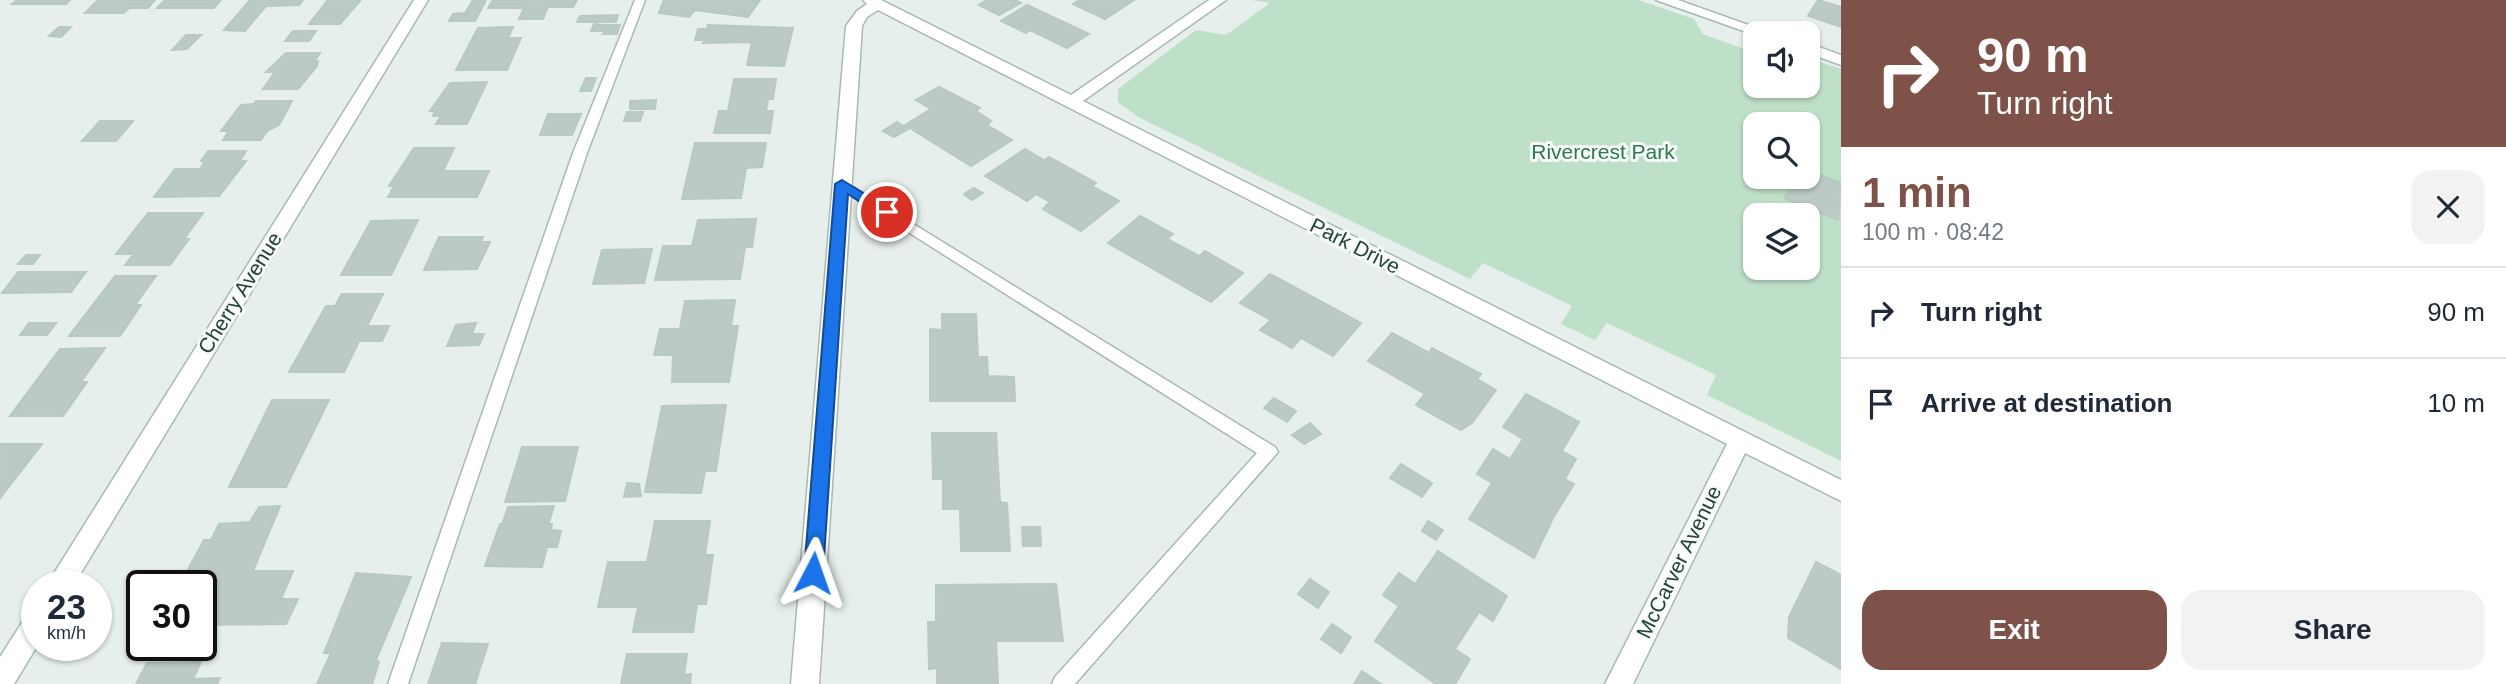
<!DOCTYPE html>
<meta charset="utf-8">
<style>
body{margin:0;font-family:Arial,sans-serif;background:#f2f2f3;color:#1f2937;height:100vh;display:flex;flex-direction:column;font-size:26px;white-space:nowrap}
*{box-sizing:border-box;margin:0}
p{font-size:23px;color:#747a83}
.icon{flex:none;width:38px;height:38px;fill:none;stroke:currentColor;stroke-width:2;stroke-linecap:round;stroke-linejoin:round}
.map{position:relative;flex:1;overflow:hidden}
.drawer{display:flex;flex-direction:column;background:#fff;width:665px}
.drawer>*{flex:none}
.hud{background:#7f5249;color:#fff;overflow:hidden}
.buttons{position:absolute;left:1743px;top:21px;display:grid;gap:14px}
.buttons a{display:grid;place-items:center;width:77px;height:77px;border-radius:14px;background:#fff;box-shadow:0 2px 5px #0004;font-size:35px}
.speed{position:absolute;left:21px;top:570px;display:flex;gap:14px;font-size:35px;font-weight:700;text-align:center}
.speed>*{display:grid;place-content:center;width:91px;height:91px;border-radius:50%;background:#fff;box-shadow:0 2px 5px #0004;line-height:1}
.speed small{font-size:18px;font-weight:400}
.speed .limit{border:4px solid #111;border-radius:10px;background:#fff;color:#111}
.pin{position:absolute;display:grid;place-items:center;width:60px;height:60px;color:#fff;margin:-30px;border:4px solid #fff;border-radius:50%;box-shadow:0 2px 7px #0007}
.me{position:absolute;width:77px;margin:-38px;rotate:4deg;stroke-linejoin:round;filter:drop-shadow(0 0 5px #0008)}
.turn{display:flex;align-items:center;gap:24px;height:147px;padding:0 21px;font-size:32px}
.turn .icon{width:91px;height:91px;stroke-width:2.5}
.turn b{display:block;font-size:49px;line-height:60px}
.round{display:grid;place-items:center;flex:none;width:74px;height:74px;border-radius:21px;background:#f2f2f3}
.overview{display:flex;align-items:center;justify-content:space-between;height:119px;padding:0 21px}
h1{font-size:42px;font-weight:600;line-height:52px;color:#7f5249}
.button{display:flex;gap:14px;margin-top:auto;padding:14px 21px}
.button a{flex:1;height:80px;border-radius:21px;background:#7f5249;color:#fff;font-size:28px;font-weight:600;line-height:80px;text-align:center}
.button a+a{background:#f2f2f3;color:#1f2937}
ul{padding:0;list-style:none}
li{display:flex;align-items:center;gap:21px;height:91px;padding:0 21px;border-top:2px solid #e0e1e3}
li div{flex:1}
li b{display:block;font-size:26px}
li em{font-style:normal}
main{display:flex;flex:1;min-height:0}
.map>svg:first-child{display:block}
</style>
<main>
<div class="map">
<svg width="1841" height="684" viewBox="0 0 1841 684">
<rect width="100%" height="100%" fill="#e6efeb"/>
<path fill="#bfe0c8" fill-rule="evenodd" d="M1251 0H1638L1694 19 1703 34 1755 53V86H1808V58L1841 69V461L1707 395 1716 375 1607 323 1595 340 1561 324 1572 306 1483 263 1470 279 1138 117 1118 102V89L1196 30 1226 35 1270 3ZM1755 124H1808V177H1755ZM1755 215H1808V268H1755Z"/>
<g fill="#bbcac4" stroke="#b8c9c2" stroke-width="2">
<polygon points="17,0 70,0 66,4 12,4"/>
<polygon points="98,0 155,0 148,8 129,8 124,13 85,13"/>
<polygon points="165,0 221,0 214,8 157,8"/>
<polygon points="250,0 303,0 299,5 266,6 245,31 224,30"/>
<polygon points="328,0 357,0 360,1 340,24 309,24"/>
<polygon points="473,0 486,0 475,21 449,21 453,14 465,13"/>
<polygon points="493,0 577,0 573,7 548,7 543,19 519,19 524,8 488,8"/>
<polygon points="664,0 760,0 748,17 695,10 689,17 659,13"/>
<polygon points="987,0 1015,0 1021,3 999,15 979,5"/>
<polygon points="1079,0 1134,0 1105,19 1073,4"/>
<polygon points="1818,0 1841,7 1841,27 1808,16"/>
<polygon points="1027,5 1089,34 1067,48 1030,30 1026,33 1001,21"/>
<polygon points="618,15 616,22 577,22 580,16"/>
<polygon points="594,24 602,25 620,25 617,34 603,34 605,31 591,31"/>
<polygon points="708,25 793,28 784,66 747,65 752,42 703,43 705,40 695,40 698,29 707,29"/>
<polygon points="59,27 71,27 61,37 49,36"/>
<polygon points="513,27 508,38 521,38 507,70 456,70 478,28"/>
<polygon points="293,31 316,31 309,41 285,41"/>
<polygon points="186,35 201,35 187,49 172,50"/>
<polygon points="286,53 320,53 314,61 318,61 317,66 298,89 263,89 275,72 266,72"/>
<polygon points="586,78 596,78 591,91 580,91"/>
<polygon points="734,79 776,79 773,99 768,99 766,111 773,111 770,133 714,133 719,111 728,111"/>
<polygon points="487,82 467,124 436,124 441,116 433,116 435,111 430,111 450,83"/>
<polygon points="939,87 980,108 976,111 991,121 987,125 1012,140 971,166 905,125 931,109 916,100"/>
<polygon points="656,100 655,109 630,109 630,101"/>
<polygon points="256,101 292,101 279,125 267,131 261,140 223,140 229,131 221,131 241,105 254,104"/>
<polygon points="627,112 643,112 640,121 624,121"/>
<polygon points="548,114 581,114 572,135 540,135"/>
<polygon points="100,121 133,121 116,141 82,141"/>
<polygon points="897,122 908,129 894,137 883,131"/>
<polygon points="695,143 766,143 762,167 746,168 741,198 682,199"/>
<polygon points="414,148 454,148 443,171 489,171 477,197 388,197 394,186 389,186"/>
<polygon points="1025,149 1044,160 1049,157 1096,183 1092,186 1119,201 1081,231 1043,209 1050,202 1036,194 1027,201 985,176"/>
<polygon points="208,151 246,151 240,161 246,161 219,196 154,197 175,169 200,169 205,161 201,161"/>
<polygon points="1808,170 1841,183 1838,220 1784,198 1796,177 1808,177"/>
<polygon points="974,188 983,193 972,200 964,194"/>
<polygon points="148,213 203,213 184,239 189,239 170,265 125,265 134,254 116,254"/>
<polygon points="1140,216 1173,234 1167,239 1199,256 1205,251 1243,273 1211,302 1108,243"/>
<polygon points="756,219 752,247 745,247 740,279 655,280 663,246 692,246 698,220"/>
<polygon points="418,220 391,275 341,275 371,221"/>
<polygon points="439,237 483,237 481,242 490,242 477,269 424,270"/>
<polygon points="652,249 644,283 593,284 602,250"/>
<polygon points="26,255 40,255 33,264 18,264"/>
<polygon points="18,272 86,272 71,292 2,293"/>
<polygon points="1270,274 1361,323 1333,356 1301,338 1292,348 1260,330 1271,320 1240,303"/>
<polygon points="115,276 156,276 135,305 141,305 120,336 69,336"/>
<polygon points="342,294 383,294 367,326 389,326 382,341 359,341 344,372 289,372 326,306 335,306"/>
<polygon points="735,300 731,326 738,326 729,382 672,382 673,355 654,355 660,329 680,329 685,301"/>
<polygon points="942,314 976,314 978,357 987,357 988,376 1014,377 1015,401 930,401 930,329 942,330"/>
<polygon points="29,323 56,323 47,335 20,335"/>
<polygon points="476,323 472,334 484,334 479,345 447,346 456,325"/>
<polygon points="1392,333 1429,353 1432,348 1481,374 1477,379 1496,390 1472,423 1461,430 1416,405 1425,394 1368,361"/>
<polygon points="105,348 81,382 87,382 63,416 10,416 60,349"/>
<polygon points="1526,394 1579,422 1562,451 1576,459 1565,479 1574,484 1553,518 1534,558 1469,519 1492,483 1477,474 1493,449 1510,459 1523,439 1503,427"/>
<polygon points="1274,398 1296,411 1287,422 1264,408"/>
<polygon points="272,400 329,400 286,487 229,487"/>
<polygon points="726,405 716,471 705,471 701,493 645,492 662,406"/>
<polygon points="1310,423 1321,434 1304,444 1292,435"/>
<polygon points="932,433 996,433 1000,502 1007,503 1010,551 961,551 960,509 943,509 943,479 933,479"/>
<polygon points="0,444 42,444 0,498"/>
<polygon points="522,447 578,447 565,501 505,502"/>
<polygon points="1401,464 1432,483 1422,497 1390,478"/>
<polygon points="627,483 639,484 641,496 624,497"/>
<polygon points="280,506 253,571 293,571 281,599 298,599 286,624 201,625 201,586 179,586 204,540 211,540 219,524 250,522 259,507"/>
<polygon points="554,506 549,522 503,522 508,507"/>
<polygon points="655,521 710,521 705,555 713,555 706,604 697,604 693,632 633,632 638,607 598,607 608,562 647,562"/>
<polygon points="1428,521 1443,530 1436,540 1422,531"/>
<polygon points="500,524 552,524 551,530 561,531 557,547 547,547 542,567 485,566"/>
<polygon points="1022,527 1040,527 1041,546 1023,546"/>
<polygon points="1438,551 1507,596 1493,621 1479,612 1455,649 1470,659 1455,684 1436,684 1375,641 1399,606 1383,595 1399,573 1415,584"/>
<polygon points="1816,562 1841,575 1841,669 1788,638 1789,617"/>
<polygon points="356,573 411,577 376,660 379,662 372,684 317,684 331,653 324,653"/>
<polygon points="1310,579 1329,592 1318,608 1298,594"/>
<polygon points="1056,584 1063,641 996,641 998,684 937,684 937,668 929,669 928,622 936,622 936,585"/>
<polygon points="1332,624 1351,637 1341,653 1321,639"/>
<polygon points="442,643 488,644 475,684 428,684"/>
<polygon points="627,654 687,654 684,675 691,674 690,684 621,684"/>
<polygon points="201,662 193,679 220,678 217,684 136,684 147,663"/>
<polygon points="1362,671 1381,684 1354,684"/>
</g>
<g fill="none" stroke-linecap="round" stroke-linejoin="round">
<defs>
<g id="service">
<polygon points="635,0 645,0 587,153 408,684 388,684 573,153"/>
<polygon points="842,180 1275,447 1278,452 1075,684 1052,684 1055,677 1257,453 837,187 835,184"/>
</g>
<g id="minor">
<polygon points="414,0 428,0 73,586 46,586"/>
<polygon points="863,0 881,0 1071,95 1209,0 1226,0 1083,101 1841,480 1841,501 1745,453 1633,684 1605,684 1727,444 878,10 867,17 862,26 819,684 791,684 846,26 857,11 867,4"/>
<polygon points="1656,0 1678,0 1771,33 1755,35"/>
<polygon points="1808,43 1841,55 1841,65 1808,53"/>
<polygon points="37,610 37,646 14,684 0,684 0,657 28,613"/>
</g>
</defs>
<use href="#service" stroke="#a8b8b2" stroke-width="3"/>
<use href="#minor" stroke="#a8b8b2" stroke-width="3"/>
<use href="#service" fill="#fff" fill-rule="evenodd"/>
<use href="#minor" fill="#fff" fill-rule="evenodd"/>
</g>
<polygon fill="#1a73e8" stroke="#114b97" stroke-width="2" points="842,180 894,212 887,217 882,216 848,194 823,573 820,579 813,582 807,579 804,573 835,184"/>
<g text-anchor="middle" stroke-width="6" stroke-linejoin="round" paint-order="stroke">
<g font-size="21" fill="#2d7a4b" stroke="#f7fbf9">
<text x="1603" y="159">Rivercrest Park</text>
</g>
<g font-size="21" fill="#24423a" stroke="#f7fbf9">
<text transform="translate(1355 246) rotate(27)" y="7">Park Drive</text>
<text transform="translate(240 293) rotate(-58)" y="7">Cherry Avenue</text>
<text transform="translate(1679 562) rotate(-64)" y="7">McCarver Avenue</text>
</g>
</g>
</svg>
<div class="buttons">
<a><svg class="icon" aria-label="sound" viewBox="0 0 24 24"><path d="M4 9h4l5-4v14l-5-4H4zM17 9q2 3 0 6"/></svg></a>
<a><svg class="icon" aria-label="search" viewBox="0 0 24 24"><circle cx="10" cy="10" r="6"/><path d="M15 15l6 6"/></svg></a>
<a><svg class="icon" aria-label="layers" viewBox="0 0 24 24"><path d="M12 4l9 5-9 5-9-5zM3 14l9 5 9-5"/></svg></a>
</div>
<div class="speed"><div>23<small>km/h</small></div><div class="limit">30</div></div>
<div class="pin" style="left:887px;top:212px;background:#d93025"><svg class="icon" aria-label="arrive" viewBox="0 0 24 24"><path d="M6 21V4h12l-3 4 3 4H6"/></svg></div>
<svg class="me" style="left:813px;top:573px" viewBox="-20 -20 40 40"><path d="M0-17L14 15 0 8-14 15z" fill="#1a73e8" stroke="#fff" stroke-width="4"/></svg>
</div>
<section class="drawer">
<div class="hud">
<div class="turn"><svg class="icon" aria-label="right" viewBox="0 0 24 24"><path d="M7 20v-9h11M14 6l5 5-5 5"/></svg><div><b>90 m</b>Turn right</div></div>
</div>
<div class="overview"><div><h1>1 min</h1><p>100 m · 08:42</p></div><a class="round"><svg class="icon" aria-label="close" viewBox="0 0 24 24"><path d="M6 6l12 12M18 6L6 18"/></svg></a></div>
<ul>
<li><svg class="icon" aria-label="right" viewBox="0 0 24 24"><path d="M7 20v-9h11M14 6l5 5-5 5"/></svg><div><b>Turn right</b></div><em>90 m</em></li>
<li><svg class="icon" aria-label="arrive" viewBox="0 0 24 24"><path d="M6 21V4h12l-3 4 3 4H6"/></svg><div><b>Arrive at destination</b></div><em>10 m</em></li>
</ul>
<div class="button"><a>Exit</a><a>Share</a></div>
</section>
</main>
